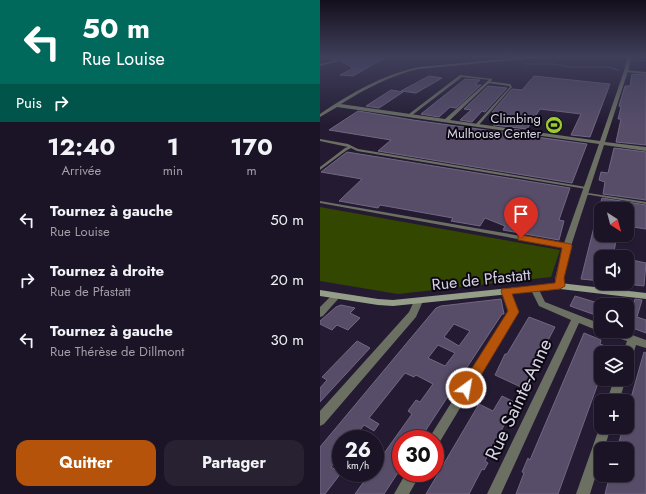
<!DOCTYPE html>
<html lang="fr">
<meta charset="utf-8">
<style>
body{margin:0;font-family:Jost,sans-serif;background:#282132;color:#f1f3f6;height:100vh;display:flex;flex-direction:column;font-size:15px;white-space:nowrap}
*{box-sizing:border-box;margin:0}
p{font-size:13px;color:#a09ea7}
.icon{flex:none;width:22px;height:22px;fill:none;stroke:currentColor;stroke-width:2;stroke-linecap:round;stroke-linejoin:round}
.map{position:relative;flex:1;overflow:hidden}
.sheet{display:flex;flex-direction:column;background:#1b1426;width:320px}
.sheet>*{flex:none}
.hud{background:#00695c;color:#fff;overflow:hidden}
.needle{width:26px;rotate:144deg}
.buttons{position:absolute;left:274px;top:202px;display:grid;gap:8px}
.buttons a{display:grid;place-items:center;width:40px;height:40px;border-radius:8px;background:#1b1426;box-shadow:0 1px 3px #0004,0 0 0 1px #393343;font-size:20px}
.speed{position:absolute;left:12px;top:430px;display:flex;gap:8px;font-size:20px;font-weight:700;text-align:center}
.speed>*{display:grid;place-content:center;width:52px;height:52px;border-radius:50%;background:#1b1426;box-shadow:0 1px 3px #0004,0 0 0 1px #393343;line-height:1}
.speed small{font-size:10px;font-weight:400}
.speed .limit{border:6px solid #d22;background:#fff;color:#111}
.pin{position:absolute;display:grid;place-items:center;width:34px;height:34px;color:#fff;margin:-41px -17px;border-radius:50% 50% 50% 0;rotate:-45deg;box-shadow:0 0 4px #0007}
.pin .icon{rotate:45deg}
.me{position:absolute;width:44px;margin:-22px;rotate:32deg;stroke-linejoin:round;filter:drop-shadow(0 0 3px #0008)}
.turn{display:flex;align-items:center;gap:14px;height:84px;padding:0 16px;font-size:18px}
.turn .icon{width:52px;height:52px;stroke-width:2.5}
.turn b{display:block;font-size:28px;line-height:34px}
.then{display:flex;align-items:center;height:38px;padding:0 16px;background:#0003;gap:8px;font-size:15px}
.eta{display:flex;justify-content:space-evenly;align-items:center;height:68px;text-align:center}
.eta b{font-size:24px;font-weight:700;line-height:28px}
.cta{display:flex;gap:8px;margin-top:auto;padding:8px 16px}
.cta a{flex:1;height:46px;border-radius:12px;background:#b45309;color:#fff;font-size:16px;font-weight:700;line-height:46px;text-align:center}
.cta a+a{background:#282132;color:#f1f3f6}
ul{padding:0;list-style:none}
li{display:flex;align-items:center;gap:12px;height:60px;padding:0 16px}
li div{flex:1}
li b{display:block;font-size:15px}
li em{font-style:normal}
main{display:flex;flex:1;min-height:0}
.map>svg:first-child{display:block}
</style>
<main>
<section class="sheet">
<div class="hud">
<div class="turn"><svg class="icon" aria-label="left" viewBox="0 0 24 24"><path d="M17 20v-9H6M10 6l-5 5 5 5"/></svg><div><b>50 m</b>Rue Louise</div></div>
<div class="then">Puis<svg class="icon" aria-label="right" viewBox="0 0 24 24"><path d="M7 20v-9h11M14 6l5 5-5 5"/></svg></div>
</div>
<div class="eta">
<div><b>12:40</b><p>Arrivée</p></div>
<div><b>1</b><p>min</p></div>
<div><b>170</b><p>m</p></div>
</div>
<ul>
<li><svg class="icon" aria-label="left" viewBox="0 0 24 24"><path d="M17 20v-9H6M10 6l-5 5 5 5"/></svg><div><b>Tournez à gauche</b><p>Rue Louise</p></div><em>50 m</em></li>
<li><svg class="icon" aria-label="right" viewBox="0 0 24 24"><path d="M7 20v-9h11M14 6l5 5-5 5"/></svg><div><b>Tournez à droite</b><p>Rue de Pfastatt</p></div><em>20 m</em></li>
<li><svg class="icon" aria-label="left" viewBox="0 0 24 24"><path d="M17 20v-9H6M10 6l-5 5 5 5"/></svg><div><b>Tournez à gauche</b><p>Rue Thérèse de Dillmont</p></div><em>30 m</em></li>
</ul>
<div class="cta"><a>Quitter</a><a>Partager</a></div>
</section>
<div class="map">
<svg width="326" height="494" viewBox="0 0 326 494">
<rect width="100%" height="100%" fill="#241b33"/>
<polygon fill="#344701" points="0,207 240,250 231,277 78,294 0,281"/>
<g fill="#574d69" stroke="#716784" fill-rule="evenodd">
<polygon points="12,57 66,57 33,76 20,75 33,68 19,60"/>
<polygon points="312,74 326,75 326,145 296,142 301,119 298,119 301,107 299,106 305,86 310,86"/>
<polygon points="109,76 122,78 96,93 81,91"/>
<polygon points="214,76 290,84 270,137 251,135 261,114 220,109 207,129 173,125 182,114 172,112 192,89 202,90"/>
<polygon points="145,79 160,80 155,85 161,85 136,108 130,107 119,117 101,114"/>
<polygon points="168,86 187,88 165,112 162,111 152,122 140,120 151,110 144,109"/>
<polygon points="71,90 83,92 59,108 46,106"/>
<polygon points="38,111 93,120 267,144 252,183 58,151 71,140 9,130"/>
<polygon points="294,148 326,152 326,200 283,194 285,182 279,180 281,172 288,173"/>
<polygon points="27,152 250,188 239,220 244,221 239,240 183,230 185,226 165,218 160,226 131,221 133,218 60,205 58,208 19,201 42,179 1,172"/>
<polygon points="282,198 326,205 326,229 307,226 307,209 279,209"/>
<polygon points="278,211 281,211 281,235 297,235 293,257 281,257 281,281 261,279"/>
<polygon points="307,259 326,263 324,286 307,284"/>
<polygon points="255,296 281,304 281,317 250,306"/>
<path d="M181 299 184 314H182L100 439H81V468L64 494H35L50 473H55V466L92 414 88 411 96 400 100 402 113 384 96 375 94 377 85 373 49 418 59 424 54 431 44 425 33 439H21V454L11 467 21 473 5 494H0V447L116 308 121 306ZM134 324 150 331 139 346 124 337ZM118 345 135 353 125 366 108 358Z"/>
<polygon points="315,299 322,300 317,317 326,320 326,333 307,326 307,313 310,314"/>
<polygon points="21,305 35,308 30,313 40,318 28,330 17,325 12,330 0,324 0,321 16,307"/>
<polygon points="209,317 235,327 203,388 175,375 185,354 187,354"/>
<polygon points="264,333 281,340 280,344 302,353 281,353 281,375 238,494 196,494 204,473 202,472 208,458 210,460"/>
<polygon points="37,341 50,348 0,402 0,388 7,380 2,377"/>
<polygon points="324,352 326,353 326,494 285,494 290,475 307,475 307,449 297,449 303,428 307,429 307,412"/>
<polygon points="182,396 196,403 165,461 168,463 164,470 162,469 149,494 106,494 159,404 173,411"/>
</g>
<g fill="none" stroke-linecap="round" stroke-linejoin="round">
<g stroke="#847d91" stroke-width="1" stroke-dasharray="1.5 1" stroke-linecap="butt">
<polyline points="315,60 326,61"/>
<polyline points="205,64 235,64 248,67 287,67 299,70"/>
</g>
<g fill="#6b7063" fill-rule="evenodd">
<polygon points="0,57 5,57 19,61 0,66 0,64 14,61"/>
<polygon points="305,70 326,72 326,74 306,72"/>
<polygon points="140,75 172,79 171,80 142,77 91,116 89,116 89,114"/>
<polygon points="167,81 190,84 192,87 158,126 157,126 155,125 156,124 190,87 189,86 168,83"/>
<polygon points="0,139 28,144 38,149 266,187 268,188 266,189 37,151 31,148 27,150 0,170 0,167 25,148 28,147 0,141"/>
<polygon points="262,192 326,202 326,204 264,194 262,194"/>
<polygon points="0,201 247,244 250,246 247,248 0,203"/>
</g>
<g fill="#6b7063" fill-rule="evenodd">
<path d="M207 57H224L99 69C71 75 45 89 21 104L125 119 171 78 172 80 130 120 280 141 304 71 307 59 305 57H309L311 59 308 71 285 142 326 147V151L284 145 251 246 243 279 244 286 243 288H237L235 279 243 246 279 144 17 107 0 117V114C31 93 62 75 99 67Z"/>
<polygon points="214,285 217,286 225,302 281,324 281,331 284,331 281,332 259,323 181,494 167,494 251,320 219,306 210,288 211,286"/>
<polygon points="186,288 189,289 191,291 198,312 119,443 115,445 115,439 109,439 111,435 188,312 181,291 183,289"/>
<polygon points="16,293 19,294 21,296 19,298 3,316 0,317 0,307 13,294"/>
<polygon points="98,298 101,299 103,301 96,317 4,424 0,426 0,411 89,312 95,299"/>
<polygon points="285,331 301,331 326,340 326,348 316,345 311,361 307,362 307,353 303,353 307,341 286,334"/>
<polygon points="294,379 306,379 299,401 287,401"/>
<polygon points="281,423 281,427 291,427 284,449 281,449 281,459 270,494 256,494"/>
<polygon points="86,473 101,473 89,494 74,494"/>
</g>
<polygon fill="#959e89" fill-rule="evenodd" points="240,283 326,293 326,299 240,289 73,306 58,305 0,296 0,290 58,299 73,300"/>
</g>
<linearGradient id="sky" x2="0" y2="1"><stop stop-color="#140f1c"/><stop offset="0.45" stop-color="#3f3f5b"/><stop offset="1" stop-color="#3f3f5b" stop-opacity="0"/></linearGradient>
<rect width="326" height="126" fill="url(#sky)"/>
<polygon fill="#b45309" stroke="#753606" points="201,235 251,244 252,246 244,278 245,286 240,289 192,294 199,312 151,392 146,394 142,392 140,388 142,384 188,311 181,291 182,289 235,283 242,248 198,240 198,236"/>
<defs>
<symbol id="stadium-disc" viewBox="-11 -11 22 22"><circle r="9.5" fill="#9cca31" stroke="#0c0812"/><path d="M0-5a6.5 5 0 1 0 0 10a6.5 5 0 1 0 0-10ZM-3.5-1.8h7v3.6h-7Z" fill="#111"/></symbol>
</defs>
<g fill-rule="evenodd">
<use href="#stadium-disc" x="224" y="115" width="20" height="20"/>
</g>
<g text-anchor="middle" stroke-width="4" stroke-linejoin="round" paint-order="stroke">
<g font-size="13" fill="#d7d2e2" stroke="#0c0812" text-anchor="end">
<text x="221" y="123">Climbing<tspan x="221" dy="15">Mulhouse Center</tspan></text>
</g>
<g font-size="16" fill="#d7d2e2" stroke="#0c0812">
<text transform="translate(161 279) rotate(-6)" y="6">Rue de Pfastatt</text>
</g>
<g font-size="19" fill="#d7d2e2" stroke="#0c0812">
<text transform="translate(198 399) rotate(-65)" y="7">Rue Sainte-Anne</text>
</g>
</g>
</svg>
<div class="buttons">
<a><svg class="needle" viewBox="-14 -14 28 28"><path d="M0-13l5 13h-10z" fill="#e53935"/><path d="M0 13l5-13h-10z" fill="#a09ea7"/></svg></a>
<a><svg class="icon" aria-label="sound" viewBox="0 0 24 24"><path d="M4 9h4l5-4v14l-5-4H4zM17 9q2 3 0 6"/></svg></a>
<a><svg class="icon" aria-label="search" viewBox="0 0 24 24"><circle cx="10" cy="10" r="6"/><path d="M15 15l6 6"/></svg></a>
<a><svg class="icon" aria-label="layers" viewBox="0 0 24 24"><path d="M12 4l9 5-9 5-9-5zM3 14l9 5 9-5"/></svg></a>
<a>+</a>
<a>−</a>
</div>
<div class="speed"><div>26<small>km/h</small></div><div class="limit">30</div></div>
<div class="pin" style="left:201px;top:238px;background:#d93025"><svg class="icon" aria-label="arrive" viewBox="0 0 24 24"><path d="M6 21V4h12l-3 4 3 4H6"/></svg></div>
<svg class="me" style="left:146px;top:388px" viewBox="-20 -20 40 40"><circle r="17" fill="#b45309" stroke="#fff" stroke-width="3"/><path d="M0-11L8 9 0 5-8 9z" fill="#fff"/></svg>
</div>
</main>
